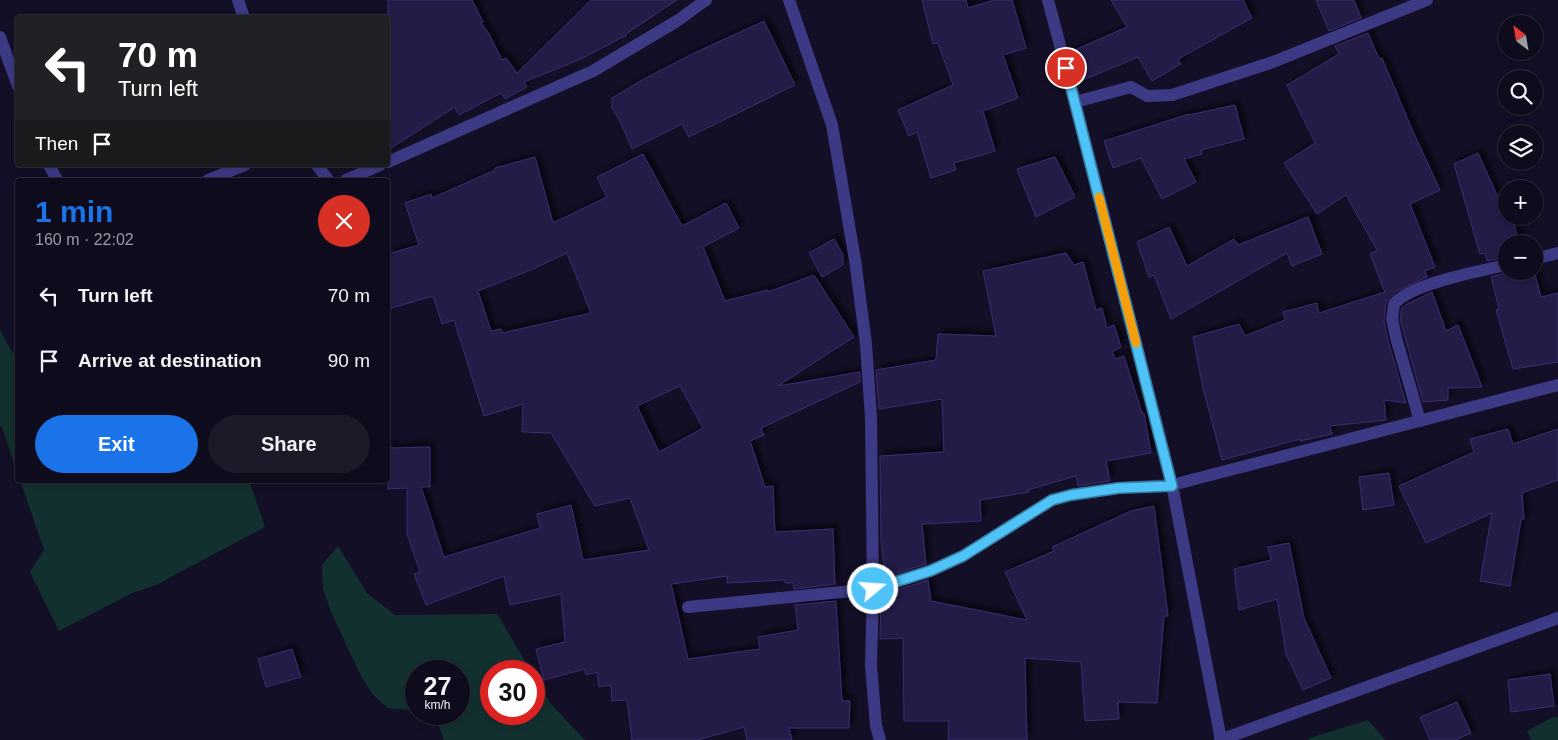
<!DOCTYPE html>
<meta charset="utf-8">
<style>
body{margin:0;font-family:Arial,sans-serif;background:#1c1929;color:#f1f3f6;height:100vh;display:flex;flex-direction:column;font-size:19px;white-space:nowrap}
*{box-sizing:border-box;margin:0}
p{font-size:16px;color:#9b9ba3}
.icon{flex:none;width:28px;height:28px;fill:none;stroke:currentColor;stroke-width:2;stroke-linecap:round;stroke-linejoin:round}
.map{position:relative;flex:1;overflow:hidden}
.panel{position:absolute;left:15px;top:178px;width:375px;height:305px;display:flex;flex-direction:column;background:#0e0b1c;border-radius:5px;box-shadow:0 2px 8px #0003,0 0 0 1px #2e2b3b}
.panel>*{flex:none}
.top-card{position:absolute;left:15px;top:15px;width:375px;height:152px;border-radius:5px;box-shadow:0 2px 8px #0003,0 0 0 1px #2e2b3b;background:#202124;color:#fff;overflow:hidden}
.needle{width:32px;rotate:329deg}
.tools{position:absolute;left:1498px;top:15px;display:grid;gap:10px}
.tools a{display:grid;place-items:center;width:45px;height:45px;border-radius:50%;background:#0e0b1c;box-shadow:0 2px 8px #0003,0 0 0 1px #2e2b3b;font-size:25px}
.speed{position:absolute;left:405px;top:660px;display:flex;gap:10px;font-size:25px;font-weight:700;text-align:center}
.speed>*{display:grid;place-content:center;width:65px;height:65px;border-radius:50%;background:#0e0b1c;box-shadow:0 2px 8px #0003,0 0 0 1px #2e2b3b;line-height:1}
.speed small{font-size:12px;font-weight:400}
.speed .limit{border:8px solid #d22;background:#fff;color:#111}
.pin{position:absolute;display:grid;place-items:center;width:42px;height:42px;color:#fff;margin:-21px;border:2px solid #fff;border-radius:50%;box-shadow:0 1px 5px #0007}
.me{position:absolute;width:55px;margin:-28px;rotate:72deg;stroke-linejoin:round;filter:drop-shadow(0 0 4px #0008)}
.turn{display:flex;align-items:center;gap:18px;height:105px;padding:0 20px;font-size:22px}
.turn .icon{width:65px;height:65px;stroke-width:2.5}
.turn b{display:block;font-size:35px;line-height:42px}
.then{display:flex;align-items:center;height:48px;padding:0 20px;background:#0003;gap:10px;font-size:19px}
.round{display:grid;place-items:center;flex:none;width:52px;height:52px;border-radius:26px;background:#1c1929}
.head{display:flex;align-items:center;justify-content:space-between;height:85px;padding:0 20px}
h1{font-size:30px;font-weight:700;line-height:38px;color:#1a73e8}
.action{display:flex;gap:10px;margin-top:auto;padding:10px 20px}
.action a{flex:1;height:58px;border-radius:30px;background:#1a73e8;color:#fff;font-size:20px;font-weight:700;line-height:58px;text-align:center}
.action a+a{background:#1c1929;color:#f1f3f6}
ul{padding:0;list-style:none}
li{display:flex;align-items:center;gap:15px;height:65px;padding:0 20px}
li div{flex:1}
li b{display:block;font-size:19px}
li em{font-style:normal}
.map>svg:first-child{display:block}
</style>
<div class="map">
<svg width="1558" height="740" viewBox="0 0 1558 740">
<defs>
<filter id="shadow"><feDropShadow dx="4.5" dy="-4.5" stdDeviation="2.5" flood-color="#0009"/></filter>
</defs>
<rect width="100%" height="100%" fill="#130f26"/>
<g fill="#12302f">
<polygon points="0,330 12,352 17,354 17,473 2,427 0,426"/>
<polygon points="20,480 249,480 265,527 156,585 132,593 59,631 30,572 44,550"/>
<polygon points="338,546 367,593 395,615 497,614 531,671 491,671 491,714 534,714 534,675 550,703 585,740 444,740 434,714 459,714 459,671 416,671 416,711 388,708 372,694 358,670 331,612 323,589 322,565"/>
<polygon points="1558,717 1558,740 1531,740 1527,731 1551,718"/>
<polygon points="1368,720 1385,740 1309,740 1309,738"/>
</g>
<g fill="#241b47" stroke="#3b2d73" fill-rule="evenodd" filter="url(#shadow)">
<polygon points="388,0 472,0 483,22 481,23 489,34 502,60 506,58 517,73 591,0 677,0 626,34 627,35 581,59 524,82 527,87 505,99 501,93 459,115 455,107 388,150"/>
<polygon points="922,0 966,0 968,8 994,0 1012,0 1026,48 1003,55 1018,98 983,111 995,151 954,163 956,170 931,178 917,132 909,136 898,110 953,85 938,43 933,44"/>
<polygon points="1111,0 1243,0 1252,18 1178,59 1181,64 1152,81 1138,57 1081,81 1074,66 1070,52 1127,27"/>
<polygon points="1316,0 1354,0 1361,18 1329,31"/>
<polygon points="764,21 795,85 689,137 682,124 632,149 620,121 612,108 612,98 642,80 692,54"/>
<polygon points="1368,33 1379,59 1382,58 1411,127 1440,190 1410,204 1435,267 1425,271 1427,277 1397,291 1389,298 1386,303 1384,321 1388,340 1406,403 1384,400 1386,420 1330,426 1332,434 1300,441 1300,439 1222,460 1203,388 1193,337 1239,324 1245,336 1285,320 1283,312 1317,303 1319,313 1385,292 1370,254 1377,250 1346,195 1317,214 1284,163 1315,143 1287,85 1339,54 1335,46"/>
<polygon points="1235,105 1244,139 1201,150 1202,154 1184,159 1196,182 1162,199 1141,158 1113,168 1104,141 1189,114 1189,115"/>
<polygon points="1478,153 1501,204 1506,202 1506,216 1512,216 1519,244 1506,244 1506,257 1487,261 1485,253 1480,254 1454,164"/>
<path d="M643 154 682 226 726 203 739 228 703 247 725 301 768 290V292L814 275 854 337 778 386 860 372V382L761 428 764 435 750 441 765 487 773 486 775 532 833 529 835 584 794 589 793 583H785V580L727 583V576L671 584 688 659 760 649 758 637 798 630 795 605 836 601 842 701H850L849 728H789L792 740H747L744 727 697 740H632L627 700 612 701 611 685 599 687 597 672 586 675 585 669 544 680 536 649 565 642 561 594 510 605 504 576 426 605 414 574 420 572 407 534V488L388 489V448L430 447V487H421L444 557 540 528 537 514 571 505 583 560 649 550 630 498 595 506 551 433 522 432 523 404 484 416 454 320 442 324 433 296 388 309V254L419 245 405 203 431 194 432 198 495 170V168L535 157 553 223 607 197 597 177ZM567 253 591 313 502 333 501 329 491 331 478 291 533 269ZM680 386 703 428 659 452 637 406Z"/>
<polygon points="1055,157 1075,197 1036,217 1017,169"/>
<polygon points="1308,217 1322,254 1292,266 1287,253 1171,319 1154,275 1149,277 1137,242 1169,227 1187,266 1234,239 1238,245"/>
<polygon points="834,239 843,255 843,265 822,277 809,253"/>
<polygon points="1066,253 1074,265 1083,262 1096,310 1102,308 1107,328 1114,325 1121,347 1112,352 1115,359 1124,356 1142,413 1144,413 1151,453 1106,461 1110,481 1078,486 1076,476 1028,490 1029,492 980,500 981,521 922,524 926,564 885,577 881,539 880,456 944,452 942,399 879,409 876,370 936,360 938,334 996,336 983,271"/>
<polygon points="1511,271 1527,271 1527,272 1534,271 1541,297 1558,293 1558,362 1513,369 1496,310 1499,309 1491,277"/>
<polygon points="1432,292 1446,331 1458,325 1482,387 1448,388 1448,400 1423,402 1400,319 1402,308 1407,304"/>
<polygon points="1508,429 1513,444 1558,429 1558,480 1522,493 1524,519 1521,520 1510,586 1480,581 1492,513 1426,543 1399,486 1474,452 1470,439"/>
<polygon points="1389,473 1394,505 1363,510 1359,477"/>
<polygon points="1154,506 1168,616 1164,616 1157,703 1118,702 1119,719 1085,721 1081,662 1025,658 1027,740 948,740 949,721 904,721 903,638 880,639 881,599 888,598 887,593 928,580 931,601 1027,620 1005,572 1054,551 1052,547 1131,511"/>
<polygon points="1289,543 1304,618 1331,678 1303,690 1286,654 1277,599 1239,610 1234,569 1271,560 1268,547"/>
<polygon points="292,649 301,677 266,687 258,659"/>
<polygon points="1550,674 1554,706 1511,712 1508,680"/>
<polygon points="1457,702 1471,733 1455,740 1430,740 1420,717"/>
</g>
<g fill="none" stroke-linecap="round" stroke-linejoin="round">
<g stroke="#3d3a85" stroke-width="12">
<polyline points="238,0 244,18"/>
<polyline points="789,0 832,125 855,260 866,344 871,418 873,589 871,665 876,726 880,740"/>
<polyline points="1048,0 1075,102 1172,485 1221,740"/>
<polyline points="0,37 18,86"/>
<polyline points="1075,102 1131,87 1147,96 1172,95 1273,62 1427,0"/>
<polyline points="388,162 593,71 677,21 706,0"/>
<polyline points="49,165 57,180"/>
<polyline points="317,165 328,180"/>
<polyline points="208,180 245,165"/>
<polyline points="346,180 380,165"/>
<polyline points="1534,259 1558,253"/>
<path d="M1420 421 1396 338 1392 319 1394 304C1410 284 1480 271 1506 265"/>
<polyline points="688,607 873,589 930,571 963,556 1052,500 1071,495 1119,488 1172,485 1558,385"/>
<polyline points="1220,740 1558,618"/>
</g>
</g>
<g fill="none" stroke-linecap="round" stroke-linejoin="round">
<defs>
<polyline id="route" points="873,589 930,571 963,556 1052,500 1071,495 1119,488 1172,486 1066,68"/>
</defs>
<use href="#route" stroke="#337fa1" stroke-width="12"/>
<use href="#route" stroke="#4fc3f7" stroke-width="9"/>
<polyline stroke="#f59e0b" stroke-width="9" points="1099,197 1136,343"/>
</g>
</svg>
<div class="tools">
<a><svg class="needle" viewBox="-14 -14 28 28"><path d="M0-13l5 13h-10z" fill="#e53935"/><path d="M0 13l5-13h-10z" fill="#9b9ba3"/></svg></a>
<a><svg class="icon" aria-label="search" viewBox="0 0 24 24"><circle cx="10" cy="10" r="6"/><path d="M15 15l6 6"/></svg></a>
<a><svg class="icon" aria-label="layers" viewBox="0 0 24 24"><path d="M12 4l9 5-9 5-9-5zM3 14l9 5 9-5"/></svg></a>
<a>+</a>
<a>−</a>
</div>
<div class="speed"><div>27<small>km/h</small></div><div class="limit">30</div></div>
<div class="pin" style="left:1066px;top:68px;background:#d93025"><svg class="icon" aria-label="arrive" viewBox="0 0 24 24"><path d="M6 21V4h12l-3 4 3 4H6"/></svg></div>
<svg class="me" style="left:873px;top:589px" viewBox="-20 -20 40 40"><circle r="17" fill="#4fc3f7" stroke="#fff" stroke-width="3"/><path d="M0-11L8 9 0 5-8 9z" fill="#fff"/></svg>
<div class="top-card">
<div class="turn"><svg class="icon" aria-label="left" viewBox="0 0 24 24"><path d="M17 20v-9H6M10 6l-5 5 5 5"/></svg><div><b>70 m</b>Turn left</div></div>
<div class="then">Then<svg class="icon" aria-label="arrive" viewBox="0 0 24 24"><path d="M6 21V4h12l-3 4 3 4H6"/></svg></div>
</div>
<section class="panel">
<div class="head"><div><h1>1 min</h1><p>160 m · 22:02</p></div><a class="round" style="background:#d93025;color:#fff"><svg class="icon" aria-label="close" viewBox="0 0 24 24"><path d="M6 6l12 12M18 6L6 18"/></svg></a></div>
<ul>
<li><svg class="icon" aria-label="left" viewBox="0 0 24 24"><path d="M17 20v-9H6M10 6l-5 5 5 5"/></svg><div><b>Turn left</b></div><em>70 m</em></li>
<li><svg class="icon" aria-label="arrive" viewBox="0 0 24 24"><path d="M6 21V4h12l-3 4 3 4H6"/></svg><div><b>Arrive at destination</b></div><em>90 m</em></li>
</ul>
<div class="action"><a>Exit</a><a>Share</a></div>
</section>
</div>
